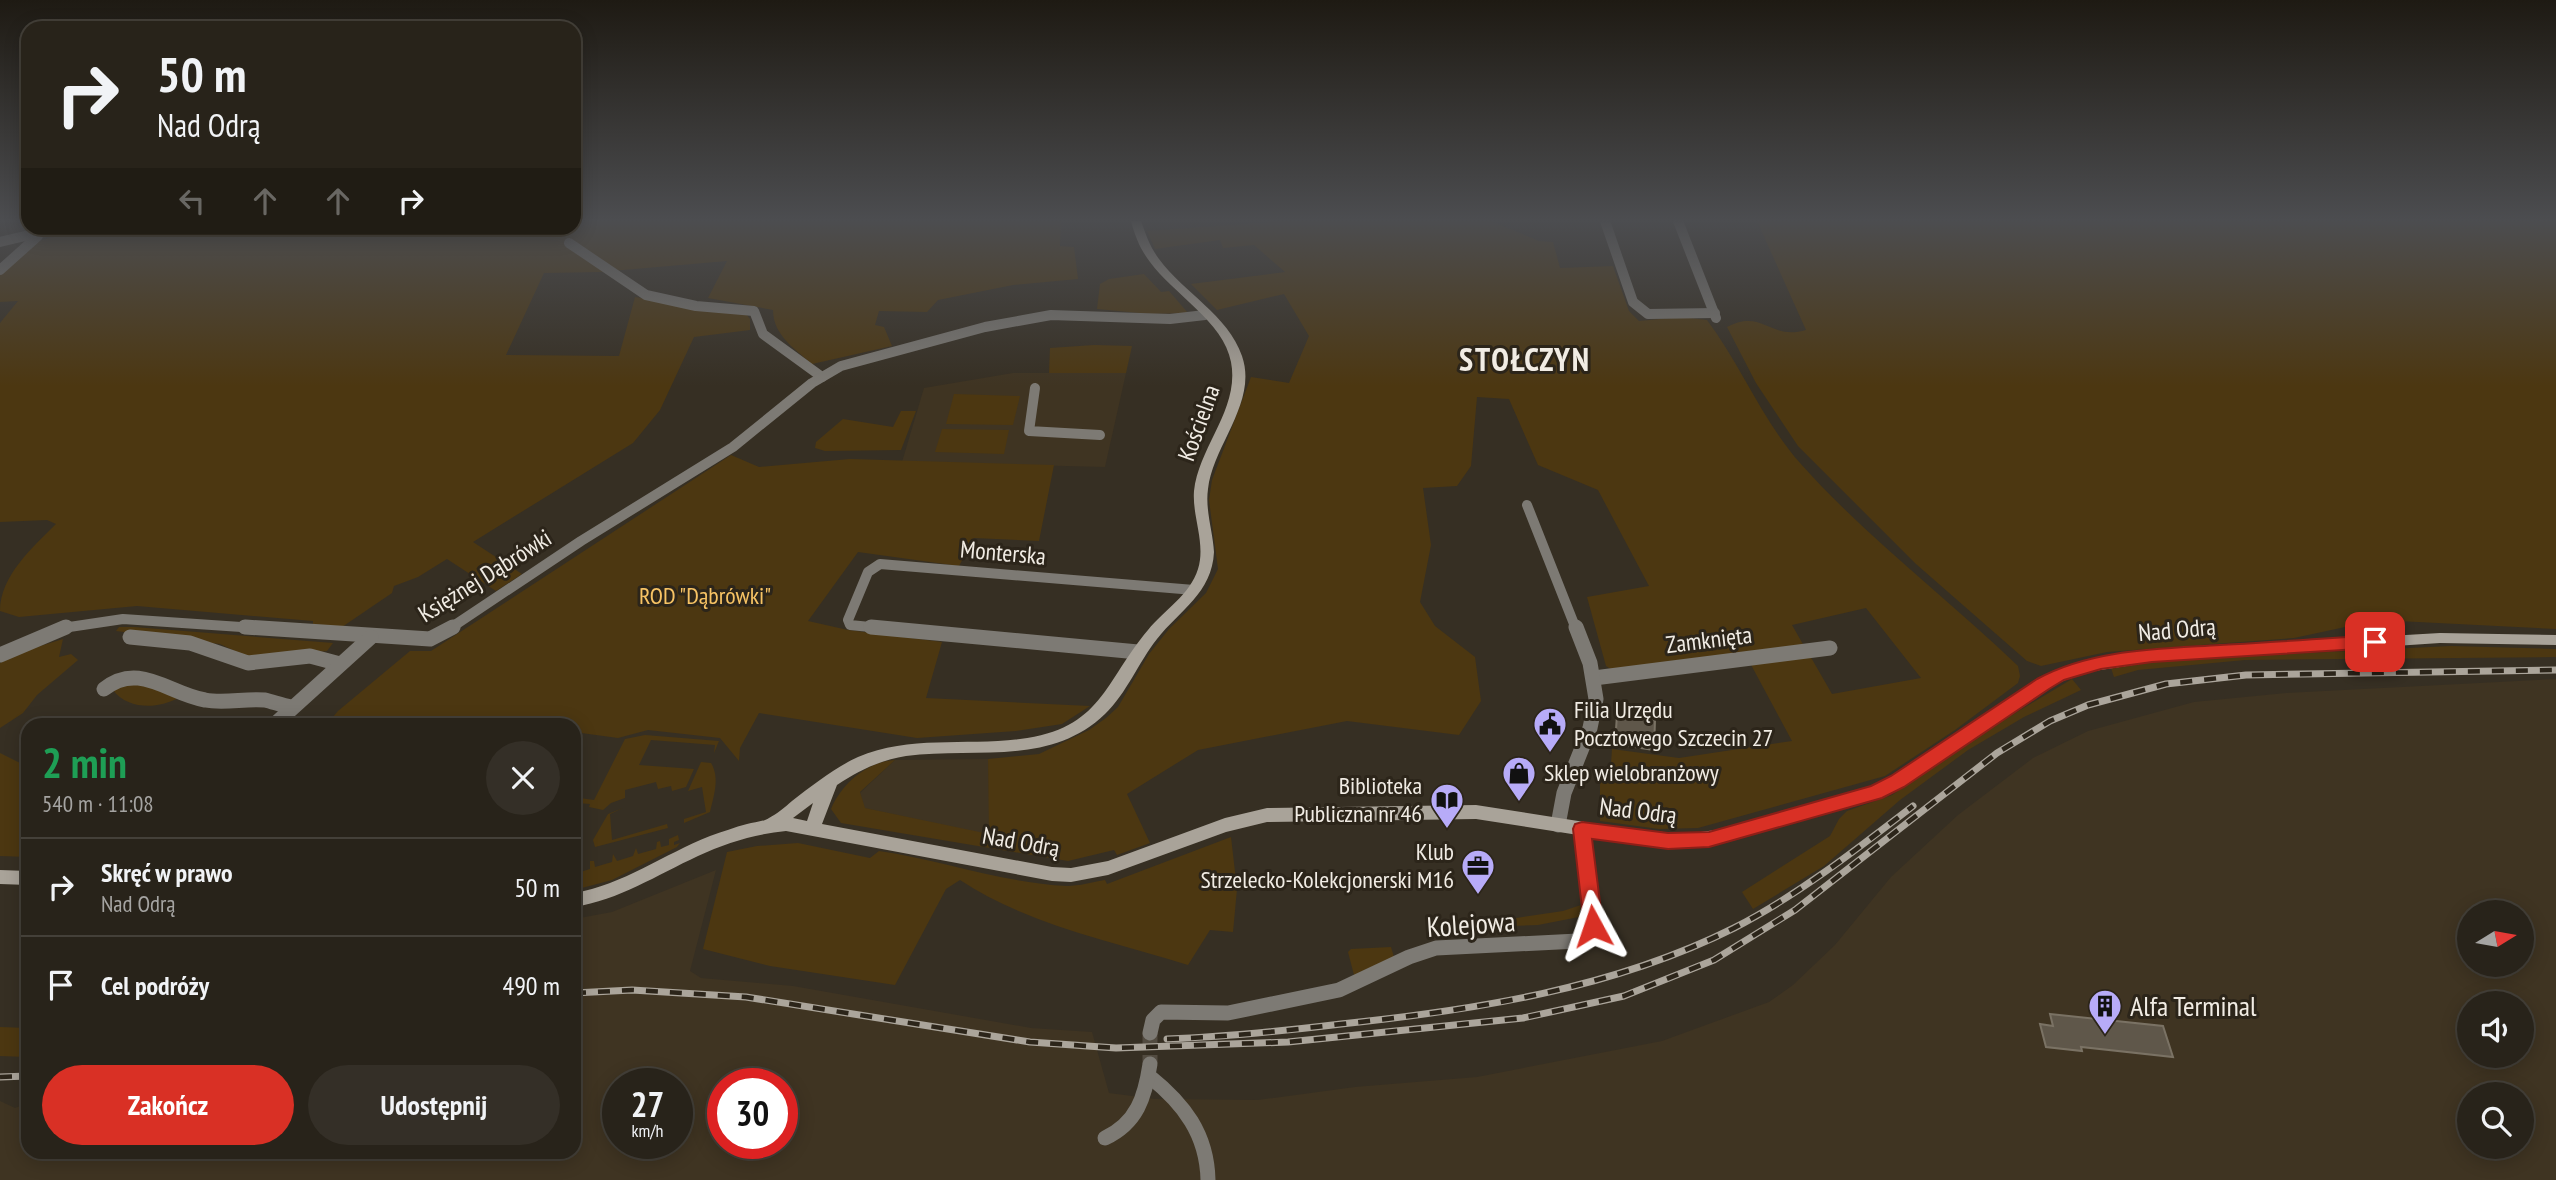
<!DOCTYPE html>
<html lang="pl">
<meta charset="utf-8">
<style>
body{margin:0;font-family:"PT Sans Narrow",sans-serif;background:#342f27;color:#f1f3f6;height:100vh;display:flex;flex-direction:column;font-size:26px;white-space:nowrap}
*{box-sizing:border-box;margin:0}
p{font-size:23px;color:#a5a4a2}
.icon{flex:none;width:38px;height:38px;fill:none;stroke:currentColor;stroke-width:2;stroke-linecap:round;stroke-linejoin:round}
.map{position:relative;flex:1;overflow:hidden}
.sheet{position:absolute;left:21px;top:718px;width:560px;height:441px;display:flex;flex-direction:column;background:#28231a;border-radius:21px;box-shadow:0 4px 18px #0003,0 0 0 2px #444039}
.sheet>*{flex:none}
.banner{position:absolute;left:21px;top:21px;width:560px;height:214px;border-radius:21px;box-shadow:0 4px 18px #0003,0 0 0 2px #444039;background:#28231a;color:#f1f3f6;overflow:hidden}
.needle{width:46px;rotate:79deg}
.fabs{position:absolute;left:2457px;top:900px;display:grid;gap:14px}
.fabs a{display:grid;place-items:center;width:77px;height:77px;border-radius:50%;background:#28231a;box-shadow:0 4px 18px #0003,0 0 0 2px #444039;font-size:35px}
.speed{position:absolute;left:602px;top:1068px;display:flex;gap:14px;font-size:35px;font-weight:700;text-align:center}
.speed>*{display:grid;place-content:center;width:91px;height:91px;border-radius:50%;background:#28231a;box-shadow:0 4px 18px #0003,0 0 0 2px #444039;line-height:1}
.speed small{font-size:18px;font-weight:400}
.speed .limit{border:10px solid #d22;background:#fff;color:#111}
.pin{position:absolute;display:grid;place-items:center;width:60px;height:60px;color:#fff;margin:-30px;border-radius:14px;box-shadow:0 4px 10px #0006}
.me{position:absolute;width:77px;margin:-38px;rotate:355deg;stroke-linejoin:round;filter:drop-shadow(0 0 5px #0008)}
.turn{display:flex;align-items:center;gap:24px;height:147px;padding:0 21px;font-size:32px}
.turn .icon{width:91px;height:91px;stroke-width:2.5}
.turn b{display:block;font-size:49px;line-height:60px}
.lanes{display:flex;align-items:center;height:66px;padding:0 21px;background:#0003;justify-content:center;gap:35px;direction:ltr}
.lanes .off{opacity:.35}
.round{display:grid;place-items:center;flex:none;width:74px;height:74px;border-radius:37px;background:#342f27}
.overview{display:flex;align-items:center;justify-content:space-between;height:119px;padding:0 21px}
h1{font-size:42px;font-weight:600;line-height:52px;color:#1e9e55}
.cta{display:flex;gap:14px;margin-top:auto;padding:14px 21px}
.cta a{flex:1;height:80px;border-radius:42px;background:#d93025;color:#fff;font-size:28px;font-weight:600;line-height:80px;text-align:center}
.cta a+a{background:#342f27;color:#f1f3f6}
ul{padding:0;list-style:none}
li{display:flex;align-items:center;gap:21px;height:98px;padding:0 21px;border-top:2px solid #444039}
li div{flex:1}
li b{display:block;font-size:26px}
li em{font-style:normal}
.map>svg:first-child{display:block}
</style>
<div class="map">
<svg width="2556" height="1180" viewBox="0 0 2556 1180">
<rect width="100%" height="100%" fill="#362f23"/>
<g fill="#3f3422" fill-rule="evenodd">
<polygon points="1013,373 1126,373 1105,467 902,462 924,388"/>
<path d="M2556 679V1180H0V1101L15 1108 28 1103V1152H574V919L612 912 716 870 690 971 701 978 793 986 1031 1028 1092 1032 1109 1093 1155 1099 1258 1100 1355 1087 1477 1077 1662 1041 1769 1002 1793 985 1835 945 1891 877 1958 815 2033 758 2088 731 2194 702 2286 693ZM2469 912H2522V964H2469ZM2469 1003H2522V1055H2469ZM618 1083H677V1143H618ZM723 1083H782V1143H723ZM2469 1094H2522V1146H2469Z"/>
<polygon points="988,759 990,835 864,808 860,793 895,760"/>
</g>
<g fill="#4c3711">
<path d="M574 221H1061L1060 246 1074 247 1078 279 1013 285 938 300 927 312 879 311 875 325 884 327 892 346 812 364C795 349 773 335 773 310L708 298 727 261 600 272 544 273 506 355 619 356 635 297 746 314 750 319V330L694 337 660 410 633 443 473 542 522 574 496 591 447 559 418 577 394 586 392 593 342 627 313 624V621L137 606 19 617 0 611C0 576 32 548 56 524L47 520 0 522V323L18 301 0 302V274L39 241 84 228H574Z"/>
<path d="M1284 221H1491L1539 241 1553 242 1560 268 1613 266 1629 311 1639 321 1681 317 1707 320C1741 365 1762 420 1800 463 1866 537 1946 597 2018 666L2020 676 2018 683 1955 730 1885 776 1698 828 1659 829 1600 821V778L1610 779 1612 749 1679 758 1792 741 1749 661 1809 654 1832 694 1921 678 1866 608 1792 625 1804 646 1614 671 1606 666 1587 597 1649 586 1598 490 1538 465 1509 399 1477 397 1471 466 1457 486 1423 488 1431 545 1420 602 1435 626 1475 657 1481 701 1459 735 1347 721 1198 750 1127 794 1150 843 1117 855 1114 850 1068 861 841 823 831 809C842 783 867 762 895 760L860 792 865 808 989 834 988 759 1039 754 1089 730 1106 718 1118 707 1149 654 1169 629 1206 593 1218 569 1209 500 1212 480 1251 377 1289 383 1309 336 1284 294 1217 310 1191 284 1285 272 1254 245 1223 248 1220 240 1155 249 1147 231Z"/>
<path d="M1757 221H2556V629L2378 620 2294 638 2107 652 2041 666 2027 661 1916 564 1798 446 1756 383 1727 327C1763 308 1770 341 1806 330Z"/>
<polygon points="1144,274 1161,292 1169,291 1188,313 1150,314 1097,309 1100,284 1109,279"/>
<polygon points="1094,345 1132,346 1126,373 1049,373 1050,348"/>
<polygon points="954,394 1020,396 1013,425 946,424"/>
<polygon points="901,411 916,411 901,450 825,451 815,448 816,442 843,419 893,427"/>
<polygon points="942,429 1009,430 1004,454 935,452"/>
<polygon points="731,455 759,467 850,459 1054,465 1039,541 974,538 959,566 858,552 808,621 848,630 942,642 926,698 1090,706 1062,724 1016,731 917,738 759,713 740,748 739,761 720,738 648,730 618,738 574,732 574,724 327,724 338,711 410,651 431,651"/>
<polygon points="119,627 134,627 333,643 327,651 250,658 220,644 116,631"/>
<polygon points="63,639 59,657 71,654 78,660 37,695 23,713 0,728 0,663 21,652"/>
<polygon points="2451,646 2556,649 2556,657 2245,660 2138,670 2114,677 2111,668 2163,660"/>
<polygon points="2072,679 2081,690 2024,717 1968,750 1900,800 1824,866 1753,909 1742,892 1830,836 1839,819 1847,811 1892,795 1962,745"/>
<path d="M118 683 151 685 178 698C158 709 128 710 113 690Z"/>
<polygon points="645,735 719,741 714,753 715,745 651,740 639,765 694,769 686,787 672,791 671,786 658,789 656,782 625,790 625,798 611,803 603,810 589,807 590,804 578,803 580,798 594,800 625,739"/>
<polygon points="0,753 28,767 28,857 0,856"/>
<path d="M701 762 711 763C720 778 714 795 710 812L684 823V819L706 812 702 787 688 791Z"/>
<polygon points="623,808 610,814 612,840 667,824 668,828 595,847 593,840 608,814"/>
<polygon points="678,835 679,840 674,842 674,845 680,843 677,847 612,880 574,890 574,874 590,869 590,861 594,861 595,867 612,862 613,854 617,861 633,856 636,848 638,854 656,849 657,842 660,841 661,847 669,845 669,839"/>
<path d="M1231 837 1237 889 1233 932 1210 930 1188 965C1111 941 1028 925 960 880L946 889 895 985 770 966 703 949 727 852 757 846 798 843 870 858 879 851C941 860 1003 883 1067 886 1079 886 1093 882 1105 880L1107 884Z"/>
<polygon points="1581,905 1579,917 1538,925 1450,928 1563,911"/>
<polygon points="1391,947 1394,957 1354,975 1348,952 1351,949"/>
<polygon points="0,1027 28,1028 27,1057 0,1056"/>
</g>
<g fill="#5f574a" stroke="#7a7264" stroke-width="2">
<polygon points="1617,715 1655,720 1654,750 1615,744"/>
<polygon points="2050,1014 2163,1026 2173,1057 2081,1047 2082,1051 2046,1047 2040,1024 2053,1026"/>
</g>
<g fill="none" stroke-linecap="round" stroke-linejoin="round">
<polyline stroke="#524b40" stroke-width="15" stroke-dasharray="15 7" stroke-linecap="butt" points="1150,1033 1150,1064"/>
<g stroke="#7d7a74" stroke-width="10">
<polyline points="1605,221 1633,302 1648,314 1715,313"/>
<polyline points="1678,221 1716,318"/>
<polyline points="0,242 59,228"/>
<polyline points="569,243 646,295 696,306 754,311 763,334 822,377"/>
<polyline points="0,270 38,236"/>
<polyline points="1035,388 1029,431 1100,435"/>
<polyline points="1527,505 1576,629"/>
<polyline points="56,629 123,619 272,629"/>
<polyline points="449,629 581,541 733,447 812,383 841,366 985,327 1051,315 1170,319 1205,315"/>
<polyline points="890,629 850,625 848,620 868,572 880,564 1194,590"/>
</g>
<g stroke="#7d7a74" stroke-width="15">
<polyline points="245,627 430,639 453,627"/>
<polyline points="871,627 1138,652"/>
<polyline points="130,637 190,643 248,663 310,656 340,664"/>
<polyline points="0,655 66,627"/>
<polyline points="1594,678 1830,648"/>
<path d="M104 689C139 661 169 694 205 700 225 704 245 698 265 700 273 702 282 705 291 707"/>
<polyline points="275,724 371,637"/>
<polyline points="1558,825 1564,793 1590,728 1596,699 1590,663 1576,627"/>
<polyline points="1150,1033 1153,1020 1161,1012 1228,1013 1339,990 1409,957 1436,948 1578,941 1589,933 1594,919 1582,829"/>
<path d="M1149 1076C1184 1104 1207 1134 1208 1180"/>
<path d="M1105 1138C1137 1123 1145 1097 1150 1064"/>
</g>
<g fill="#a9a399" fill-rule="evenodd">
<path d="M1131 221H1141C1146 235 1150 247 1159 259 1184 293 1228 315 1242 356 1258 402 1213 445 1208 489 1205 510 1213 532 1214 552 1212 593 1180 610 1157 639 1138 663 1127 693 1105 714 1050 767 974 747 906 756 880 760 858 771 837 785L822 824 1052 867 1071 868 1108 861 1225 818 1267 808 1476 805 1629 829 1686 834 1723 829 1871 787 1892 777 2038 680 2079 662 2152 650 2440 633 2556 635V645L2440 643 2152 662 2081 673 2048 688 1904 787 1881 798 1723 843 1686 848 1629 843 1476 819 1267 822 1226 832 1108 875 1071 882 1052 881 786 831C755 834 726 843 698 856 657 875 619 900 574 907V893C623 885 664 854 710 836 722 832 735 827 747 824 754 822 763 822 769 818 777 814 785 807 792 801 813 785 834 768 858 757 910 735 966 746 1020 739 1102 729 1104 682 1148 630 1164 610 1190 595 1198 569 1206 543 1192 517 1194 491 1199 446 1240 409 1231 362 1224 322 1172 293 1150 262 1140 249 1135 236 1131 221ZM813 803 807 821 793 818Z"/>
<polygon points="0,870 28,871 28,885 0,884"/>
</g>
<defs>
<g id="rail">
<polyline points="574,993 632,990 746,997 1030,1042 1116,1048 1288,1042 1523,1018 1624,996 1714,960 1795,910 1997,753 2050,721 2088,705 2166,684 2246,675 2556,670"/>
<path d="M1167 1039C1225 1037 1283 1031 1341 1024 1475 1010 1612 989 1734 928 1798 895 1856 850 1913 806"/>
<polyline points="0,1077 28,1076"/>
</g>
</defs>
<use href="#rail" stroke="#aba59b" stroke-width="7"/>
<use href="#rail" stroke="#2c251a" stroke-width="4.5" stroke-dasharray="12" stroke-linecap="butt"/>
</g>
<linearGradient id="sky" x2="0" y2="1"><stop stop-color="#1e1a13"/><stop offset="0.57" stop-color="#4c4d50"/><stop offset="1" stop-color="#4c4d50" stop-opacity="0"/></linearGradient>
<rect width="2556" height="386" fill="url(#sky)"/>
<path fill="#d93025" stroke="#8d1f18" stroke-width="2" d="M2375 635 2383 642 2375 648 2152 662 2101 669 2064 680 2049 689 1904 787 1882 798 1709 847 1668 849 1592 839 1603 926 1600 932 1593 935 1586 932 1584 926 1573 829 1575 824 1582 822 1668 833 1709 832 1871 786 1891 776 2037 679C2092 649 2158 649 2220 645 2271 642 2323 639 2375 635Z"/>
<defs>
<symbol id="civic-pin" viewBox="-11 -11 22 30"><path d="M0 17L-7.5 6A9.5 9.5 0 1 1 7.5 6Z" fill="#b7abf8" stroke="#2c251a"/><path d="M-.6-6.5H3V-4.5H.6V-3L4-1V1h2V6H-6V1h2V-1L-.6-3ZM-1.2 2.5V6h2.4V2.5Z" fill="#111"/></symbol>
<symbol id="shop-pin" viewBox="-11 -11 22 30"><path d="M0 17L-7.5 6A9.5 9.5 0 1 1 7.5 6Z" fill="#b7abf8" stroke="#2c251a"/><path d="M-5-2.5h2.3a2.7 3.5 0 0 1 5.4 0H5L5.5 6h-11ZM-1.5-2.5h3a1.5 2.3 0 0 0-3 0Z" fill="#111"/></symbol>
<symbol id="library-pin" viewBox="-11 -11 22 30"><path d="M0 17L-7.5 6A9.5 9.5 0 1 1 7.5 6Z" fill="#b7abf8" stroke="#2c251a"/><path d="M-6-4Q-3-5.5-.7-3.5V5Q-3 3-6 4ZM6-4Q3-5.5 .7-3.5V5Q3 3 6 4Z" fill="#111"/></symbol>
<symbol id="office-pin" viewBox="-11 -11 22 30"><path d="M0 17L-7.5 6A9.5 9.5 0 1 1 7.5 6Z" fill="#b7abf8" stroke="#2c251a"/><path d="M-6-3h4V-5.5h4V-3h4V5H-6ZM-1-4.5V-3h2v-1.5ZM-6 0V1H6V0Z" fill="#111"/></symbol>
<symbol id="building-pin" viewBox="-11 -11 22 30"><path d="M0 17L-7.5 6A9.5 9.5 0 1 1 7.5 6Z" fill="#b7abf8" stroke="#2c251a"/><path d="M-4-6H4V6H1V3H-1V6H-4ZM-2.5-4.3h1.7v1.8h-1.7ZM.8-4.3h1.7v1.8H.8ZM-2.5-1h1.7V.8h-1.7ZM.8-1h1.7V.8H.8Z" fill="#111"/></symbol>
</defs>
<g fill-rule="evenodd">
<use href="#civic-pin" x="1531" y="705" width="38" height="52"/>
<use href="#shop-pin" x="1500" y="754" width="38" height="52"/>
<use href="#library-pin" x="1428" y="781" width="38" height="52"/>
<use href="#office-pin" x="1459" y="847" width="38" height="52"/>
<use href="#building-pin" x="2086" y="987" width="38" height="52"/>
</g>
<g text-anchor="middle" stroke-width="6" stroke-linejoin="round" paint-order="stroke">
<g font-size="24" fill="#f1ece4" stroke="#2c251a">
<text transform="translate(1199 423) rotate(-70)" y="8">Kościelna</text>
<text transform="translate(1003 553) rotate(5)" y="8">Monterska</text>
<text transform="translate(485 576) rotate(-32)" y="8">Księżnej Dąbrówki</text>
<text transform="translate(2177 630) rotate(-5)" y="8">Nad Odrą</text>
<text transform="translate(1709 640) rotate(-7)" y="8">Zamknięta</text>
<text transform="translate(1638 811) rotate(7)" y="8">Nad Odrą</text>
<text transform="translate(1021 842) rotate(10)" y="8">Nad Odrą</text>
</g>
<g font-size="24" fill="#f7c364" stroke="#2c251a">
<text x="705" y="604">ROD "Dąbrówki"</text>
</g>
<g font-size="24" fill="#f1ece4" stroke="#2c251a" text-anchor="start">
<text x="1574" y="718">Filia Urzędu<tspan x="1574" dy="28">Pocztowego Szczecin 27</tspan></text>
<text x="1544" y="781">Sklep wielobranżowy</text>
<text x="1422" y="794" text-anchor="end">Biblioteka<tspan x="1422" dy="28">Publiczna nr 46</tspan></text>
<text x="1454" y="860" text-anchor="end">Klub<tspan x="1454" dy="28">Strzelecko-Kolekcjonerski M16</tspan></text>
</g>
<g font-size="28" fill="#f1ece4" stroke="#2c251a">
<text transform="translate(1471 924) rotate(-4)" y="10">Kolejowa</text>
</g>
<g font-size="28" fill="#f1ece4" stroke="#2c251a" text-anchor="start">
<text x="2130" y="1016">Alfa Terminal</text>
</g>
<g font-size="32" font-weight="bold" letter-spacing="2" fill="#f1ece4" stroke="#2c251a">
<text x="1525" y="371">STOŁCZYN</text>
</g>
</g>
</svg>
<div class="fabs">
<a><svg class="needle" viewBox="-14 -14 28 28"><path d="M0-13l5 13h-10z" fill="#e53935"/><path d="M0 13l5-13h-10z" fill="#a5a4a2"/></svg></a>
<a><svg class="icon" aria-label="sound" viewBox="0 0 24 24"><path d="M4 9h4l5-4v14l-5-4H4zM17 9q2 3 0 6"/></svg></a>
<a><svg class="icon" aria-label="search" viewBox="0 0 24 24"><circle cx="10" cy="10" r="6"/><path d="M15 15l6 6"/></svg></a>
</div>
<div class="speed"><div>27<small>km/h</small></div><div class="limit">30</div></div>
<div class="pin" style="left:2375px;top:642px;background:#d93025"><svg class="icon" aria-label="arrive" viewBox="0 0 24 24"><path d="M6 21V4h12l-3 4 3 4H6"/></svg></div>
<svg class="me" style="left:1593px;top:926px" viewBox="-20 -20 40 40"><path d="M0-17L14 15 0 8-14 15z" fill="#d93025" stroke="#fff" stroke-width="4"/></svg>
<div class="banner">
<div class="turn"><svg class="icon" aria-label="right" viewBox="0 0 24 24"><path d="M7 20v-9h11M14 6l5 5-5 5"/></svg><div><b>50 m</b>Nad Odrą</div></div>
<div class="lanes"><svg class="icon off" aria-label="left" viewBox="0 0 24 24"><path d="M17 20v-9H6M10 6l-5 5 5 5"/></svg><svg class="icon off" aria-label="ahead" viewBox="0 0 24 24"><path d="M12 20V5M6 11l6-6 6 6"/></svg><svg class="icon off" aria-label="ahead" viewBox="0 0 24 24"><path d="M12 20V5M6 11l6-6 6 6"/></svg><svg class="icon" aria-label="right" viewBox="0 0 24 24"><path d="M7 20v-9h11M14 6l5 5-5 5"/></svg></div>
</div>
<section class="sheet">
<div class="overview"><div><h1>2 min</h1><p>540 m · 11:08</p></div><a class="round"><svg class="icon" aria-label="close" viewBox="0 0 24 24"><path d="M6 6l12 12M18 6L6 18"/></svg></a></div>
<ul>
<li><svg class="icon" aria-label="right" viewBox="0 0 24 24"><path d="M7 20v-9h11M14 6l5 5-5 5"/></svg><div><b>Skręć w prawo</b><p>Nad Odrą</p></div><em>50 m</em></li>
<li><svg class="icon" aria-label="arrive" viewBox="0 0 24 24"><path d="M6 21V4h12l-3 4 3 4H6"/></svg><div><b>Cel podróży</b></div><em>490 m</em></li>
</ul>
<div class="cta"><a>Zakończ</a><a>Udostępnij</a></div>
</section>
</div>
